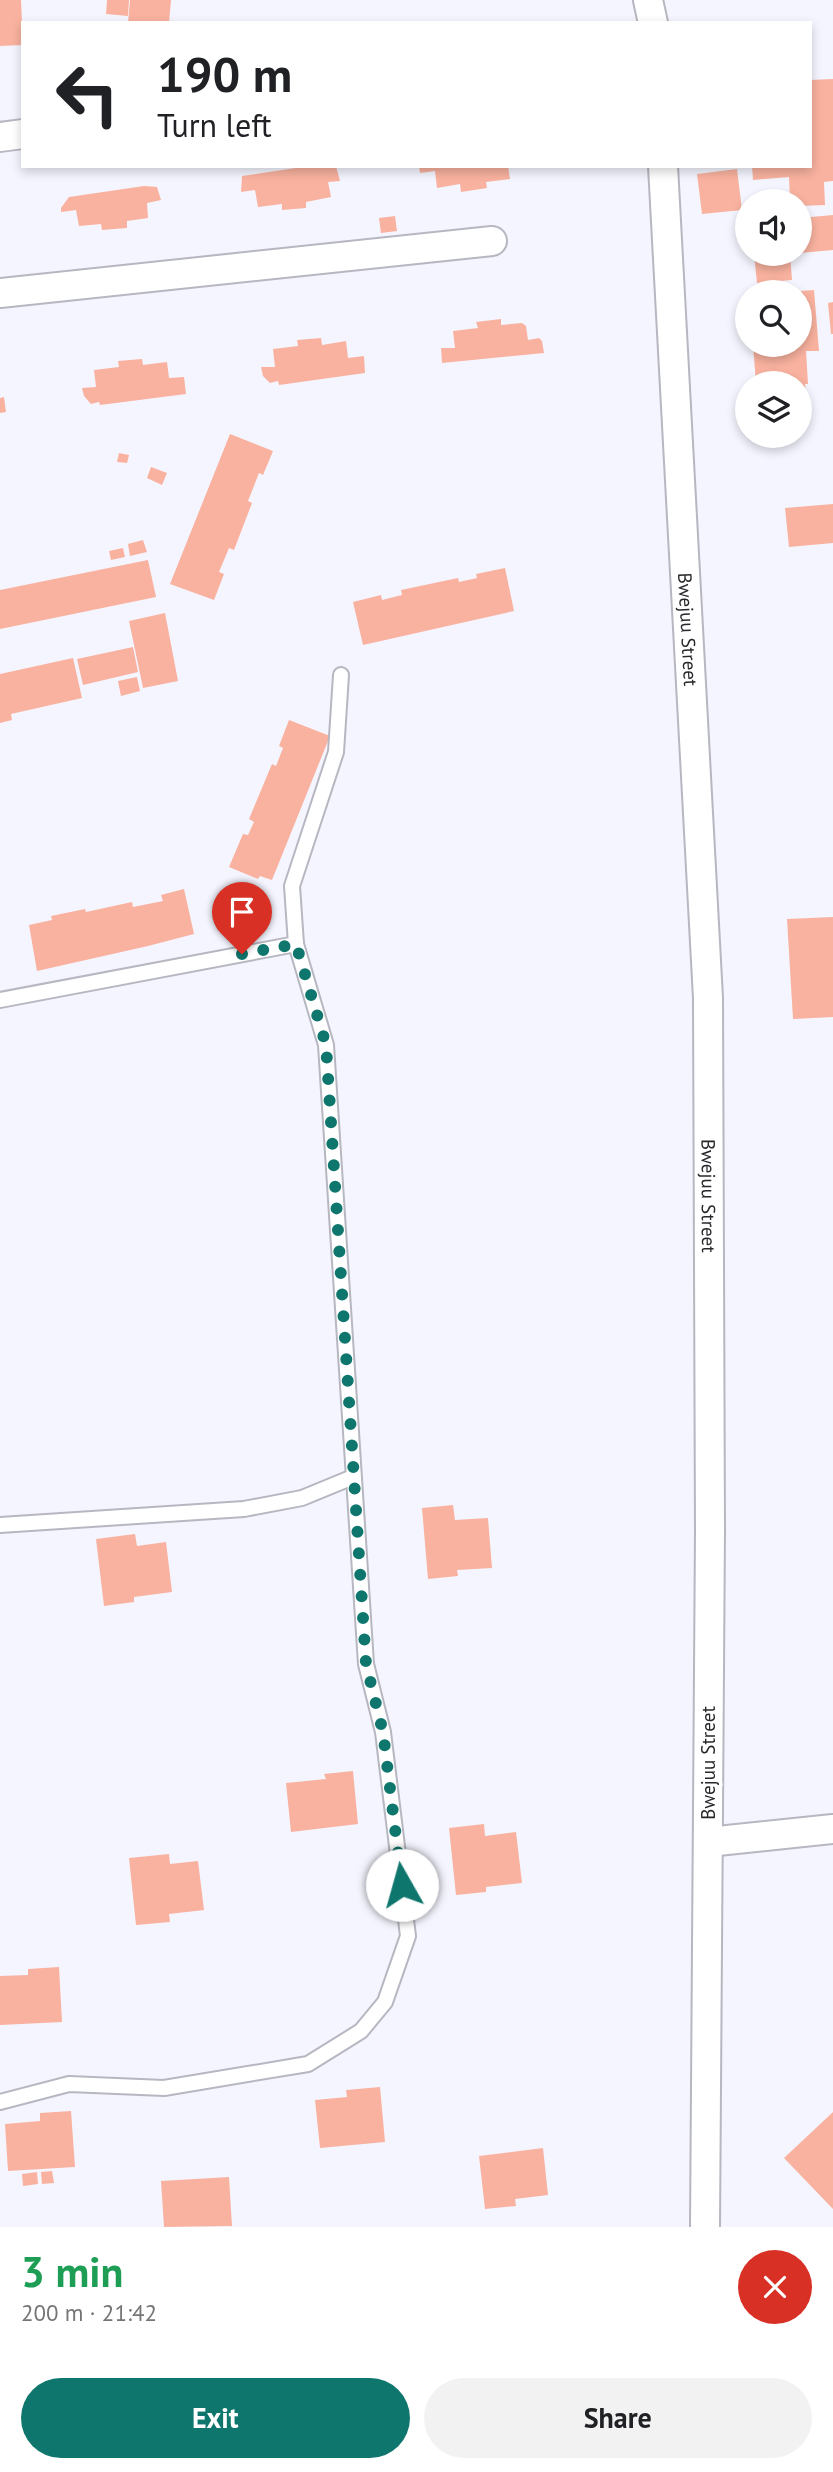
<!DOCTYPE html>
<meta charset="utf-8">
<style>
body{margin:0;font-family:"PT Sans",sans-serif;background:#f2f2f2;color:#202124;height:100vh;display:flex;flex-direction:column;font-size:26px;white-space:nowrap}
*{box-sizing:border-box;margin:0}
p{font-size:23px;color:#757577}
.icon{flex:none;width:38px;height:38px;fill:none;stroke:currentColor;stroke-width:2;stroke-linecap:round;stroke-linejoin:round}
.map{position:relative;height:2227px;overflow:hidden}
.drawer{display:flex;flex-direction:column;background:#fff;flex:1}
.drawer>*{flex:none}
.top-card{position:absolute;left:21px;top:21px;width:791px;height:147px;border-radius:0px;box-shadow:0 4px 10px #0003;background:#fff;color:#202124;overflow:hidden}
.tools{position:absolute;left:735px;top:189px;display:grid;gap:14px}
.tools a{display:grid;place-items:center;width:77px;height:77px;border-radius:50%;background:#fff;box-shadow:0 4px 10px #0003;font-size:35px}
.pin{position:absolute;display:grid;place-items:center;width:60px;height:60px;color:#fff;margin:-72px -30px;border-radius:50% 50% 50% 0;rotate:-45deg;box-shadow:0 0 7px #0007}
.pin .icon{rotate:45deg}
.me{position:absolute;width:77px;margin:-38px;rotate:353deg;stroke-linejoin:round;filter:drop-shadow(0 0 5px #0008)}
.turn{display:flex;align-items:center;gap:24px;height:147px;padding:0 21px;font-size:32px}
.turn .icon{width:91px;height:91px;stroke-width:2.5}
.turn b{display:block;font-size:49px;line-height:60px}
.round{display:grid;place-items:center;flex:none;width:74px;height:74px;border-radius:37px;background:#f2f2f2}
.overview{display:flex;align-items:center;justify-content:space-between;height:119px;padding:0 21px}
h1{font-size:42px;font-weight:700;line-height:52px;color:#1e9e55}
.cta{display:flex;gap:14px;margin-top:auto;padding:14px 21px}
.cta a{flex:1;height:80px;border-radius:42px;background:#0f766e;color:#fff;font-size:28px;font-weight:700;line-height:80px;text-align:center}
.cta a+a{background:#f2f2f2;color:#202124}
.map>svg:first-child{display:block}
</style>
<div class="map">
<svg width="833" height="2227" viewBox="0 0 833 2227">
<rect width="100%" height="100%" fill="#f5f5ff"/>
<g fill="#f9b29f">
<polygon points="0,0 21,0 23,45 0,46"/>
<polygon points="107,0 129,0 128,16 106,14"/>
<polygon points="130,0 171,0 169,23 128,23"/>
<polygon points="833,79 833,181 824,182 825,205 800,206 800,201 790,201 789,177 753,180 752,166 810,166 810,80"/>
<polygon points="309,166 336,166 340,181 328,182 331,197 306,202 306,208 282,210 282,204 258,207 255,190 241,192 242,176"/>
<polygon points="419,166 508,166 510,179 486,182 487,188 461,192 460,184 437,188 435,171 420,173"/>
<polygon points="737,169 742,210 702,214 697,174"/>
<polygon points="144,186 157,187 161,200 147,203 148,218 127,221 127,228 102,230 101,224 79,226 76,210 61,212 61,208 69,197"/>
<polygon points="833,215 833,250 800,253 800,218"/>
<polygon points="395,216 397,231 381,233 379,218"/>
<polygon points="754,254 790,254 792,280 757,283"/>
<polygon points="814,290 819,351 806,351 808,384 805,384 806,391 800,391 800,383 756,383 753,345 800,345 800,291"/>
<polygon points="833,302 833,334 831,334 828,303"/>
<polygon points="501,319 501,325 522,323 526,326 528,340 539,338 542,341 544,353 442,363 441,348 455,348 453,331 478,328 476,322"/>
<polygon points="321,338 322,345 346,341 348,358 364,356 365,373 279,385 278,381 270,383 263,376 261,367 275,367 273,349 298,346 297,340"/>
<polygon points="142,359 143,365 167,362 169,378 184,377 186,394 100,405 99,402 91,404 84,396 82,388 96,387 94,370 119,367 118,361"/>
<polygon points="4,397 6,412 0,413 0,398"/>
<polygon points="230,434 273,451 263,475 259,473 248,501 252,503 234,550 229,548 219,572 224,574 214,600 170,584"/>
<polygon points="119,453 129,455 127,463 117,462"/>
<polygon points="151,467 167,473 162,485 147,478"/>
<polygon points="833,504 833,543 789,547 785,508"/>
<polygon points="143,540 147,552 130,556 128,544"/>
<polygon points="123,548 125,557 111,560 109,551"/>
<polygon points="148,560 156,597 0,629 0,590"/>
<polygon points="505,568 514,611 363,645 353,602 381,595 382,600 402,595 401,590 458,578 459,582 477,578 476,574"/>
<polygon points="165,613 178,681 143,688 129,621"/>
<polygon points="133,647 138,672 83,685 77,659"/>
<polygon points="73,658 82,698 11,714 12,720 0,723 0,674"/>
<polygon points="137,677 140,691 121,696 118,681"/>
<polygon points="289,720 330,736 272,880 260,876 258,879 229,867 243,834 248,835 254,822 249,819 272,764 276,766 283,748 279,746"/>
<polygon points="184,889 194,934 148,946 37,971 29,925 52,920 51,916 85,909 86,912 132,902 133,907 163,901 161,895"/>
<polygon points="833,917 833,1017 793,1019 787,919"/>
<polygon points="453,1505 455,1520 488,1518 492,1568 457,1570 458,1576 428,1579 422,1508"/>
<polygon points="135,1534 137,1546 166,1542 172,1592 134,1597 134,1602 104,1606 96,1539"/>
<polygon points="353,1771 358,1824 291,1832 286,1783 326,1779 324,1774"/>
<polygon points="484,1824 485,1836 516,1832 522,1883 486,1887 486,1892 456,1895 449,1828"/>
<polygon points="169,1854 170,1864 198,1861 204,1910 169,1914 170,1922 136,1925 129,1858"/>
<polygon points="59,1967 62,2022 0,2025 0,1976 28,1975 28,1969"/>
<polygon points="380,2087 385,2142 320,2148 315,2100 347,2097 346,2090"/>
<polygon points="71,2111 75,2167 8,2171 5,2124 40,2121 40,2113"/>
<polygon points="833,2112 833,2209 784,2158"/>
<polygon points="543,2148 548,2195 515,2199 516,2206 485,2209 479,2156"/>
<polygon points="52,2171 54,2183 42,2184 41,2172"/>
<polygon points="37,2172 38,2184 23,2186 22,2174"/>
<polygon points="229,2177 232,2226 164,2227 161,2181"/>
</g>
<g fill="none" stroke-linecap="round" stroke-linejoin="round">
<defs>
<g id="lane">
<polyline points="0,1000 296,944"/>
<polyline points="0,1525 244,1509 302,1498 353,1477"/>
<polyline points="0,2102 69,2084 164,2088 308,2064 361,2031 385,2002 408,1936 383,1732 366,1664 326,1045 296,944 292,886 336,752 341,675"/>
</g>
<g id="street">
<polyline points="648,0 653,23"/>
<polyline points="0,137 23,134"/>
<path id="s1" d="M663 166 708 998 710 1530 705 2227"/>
<polyline points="0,293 492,241"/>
<polyline points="708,1842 833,1829"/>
</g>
</defs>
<use href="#lane" stroke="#b6b7c0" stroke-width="18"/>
<use href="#street" stroke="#b6b7c0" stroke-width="32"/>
<use href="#lane" stroke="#fff" stroke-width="14"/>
<use href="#street" stroke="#fff" stroke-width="28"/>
</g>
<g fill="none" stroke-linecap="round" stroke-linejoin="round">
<polyline stroke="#0f766e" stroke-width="12" stroke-dasharray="0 21.6" points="242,954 296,944 326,1045 366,1664 383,1732 402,1885"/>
</g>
<g text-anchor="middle" stroke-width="7" stroke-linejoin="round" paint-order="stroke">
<g font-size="19" fill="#27272b" stroke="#fff">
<text dy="7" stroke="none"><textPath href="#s1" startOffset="464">Bwejuu Street</textPath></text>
<text dy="7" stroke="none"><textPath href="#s1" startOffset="1031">Bwejuu Street</textPath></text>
<text transform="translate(708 1763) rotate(-90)" y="7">Bwejuu Street</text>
</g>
</g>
</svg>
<div class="tools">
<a><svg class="icon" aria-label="sound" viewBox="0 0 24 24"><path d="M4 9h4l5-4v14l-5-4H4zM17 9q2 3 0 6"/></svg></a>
<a><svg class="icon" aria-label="search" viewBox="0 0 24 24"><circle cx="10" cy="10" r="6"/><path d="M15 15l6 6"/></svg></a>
<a><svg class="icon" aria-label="layers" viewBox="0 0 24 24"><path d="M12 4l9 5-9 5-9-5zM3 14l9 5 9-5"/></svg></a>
</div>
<div class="pin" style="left:242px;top:954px;background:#d93025"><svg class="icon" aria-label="arrive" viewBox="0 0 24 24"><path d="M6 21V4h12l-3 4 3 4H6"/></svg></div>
<svg class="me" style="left:402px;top:1885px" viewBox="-20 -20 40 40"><circle r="19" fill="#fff"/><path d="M0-13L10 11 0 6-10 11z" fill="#0f766e"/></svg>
<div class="top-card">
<div class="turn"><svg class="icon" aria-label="left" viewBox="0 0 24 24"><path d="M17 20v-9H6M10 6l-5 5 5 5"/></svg><div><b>190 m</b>Turn left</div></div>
</div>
</div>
<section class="drawer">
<div class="overview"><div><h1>3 min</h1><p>200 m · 21:42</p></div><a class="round" style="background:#d93025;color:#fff"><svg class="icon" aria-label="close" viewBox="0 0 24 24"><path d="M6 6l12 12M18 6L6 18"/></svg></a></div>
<div class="cta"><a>Exit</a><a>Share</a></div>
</section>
